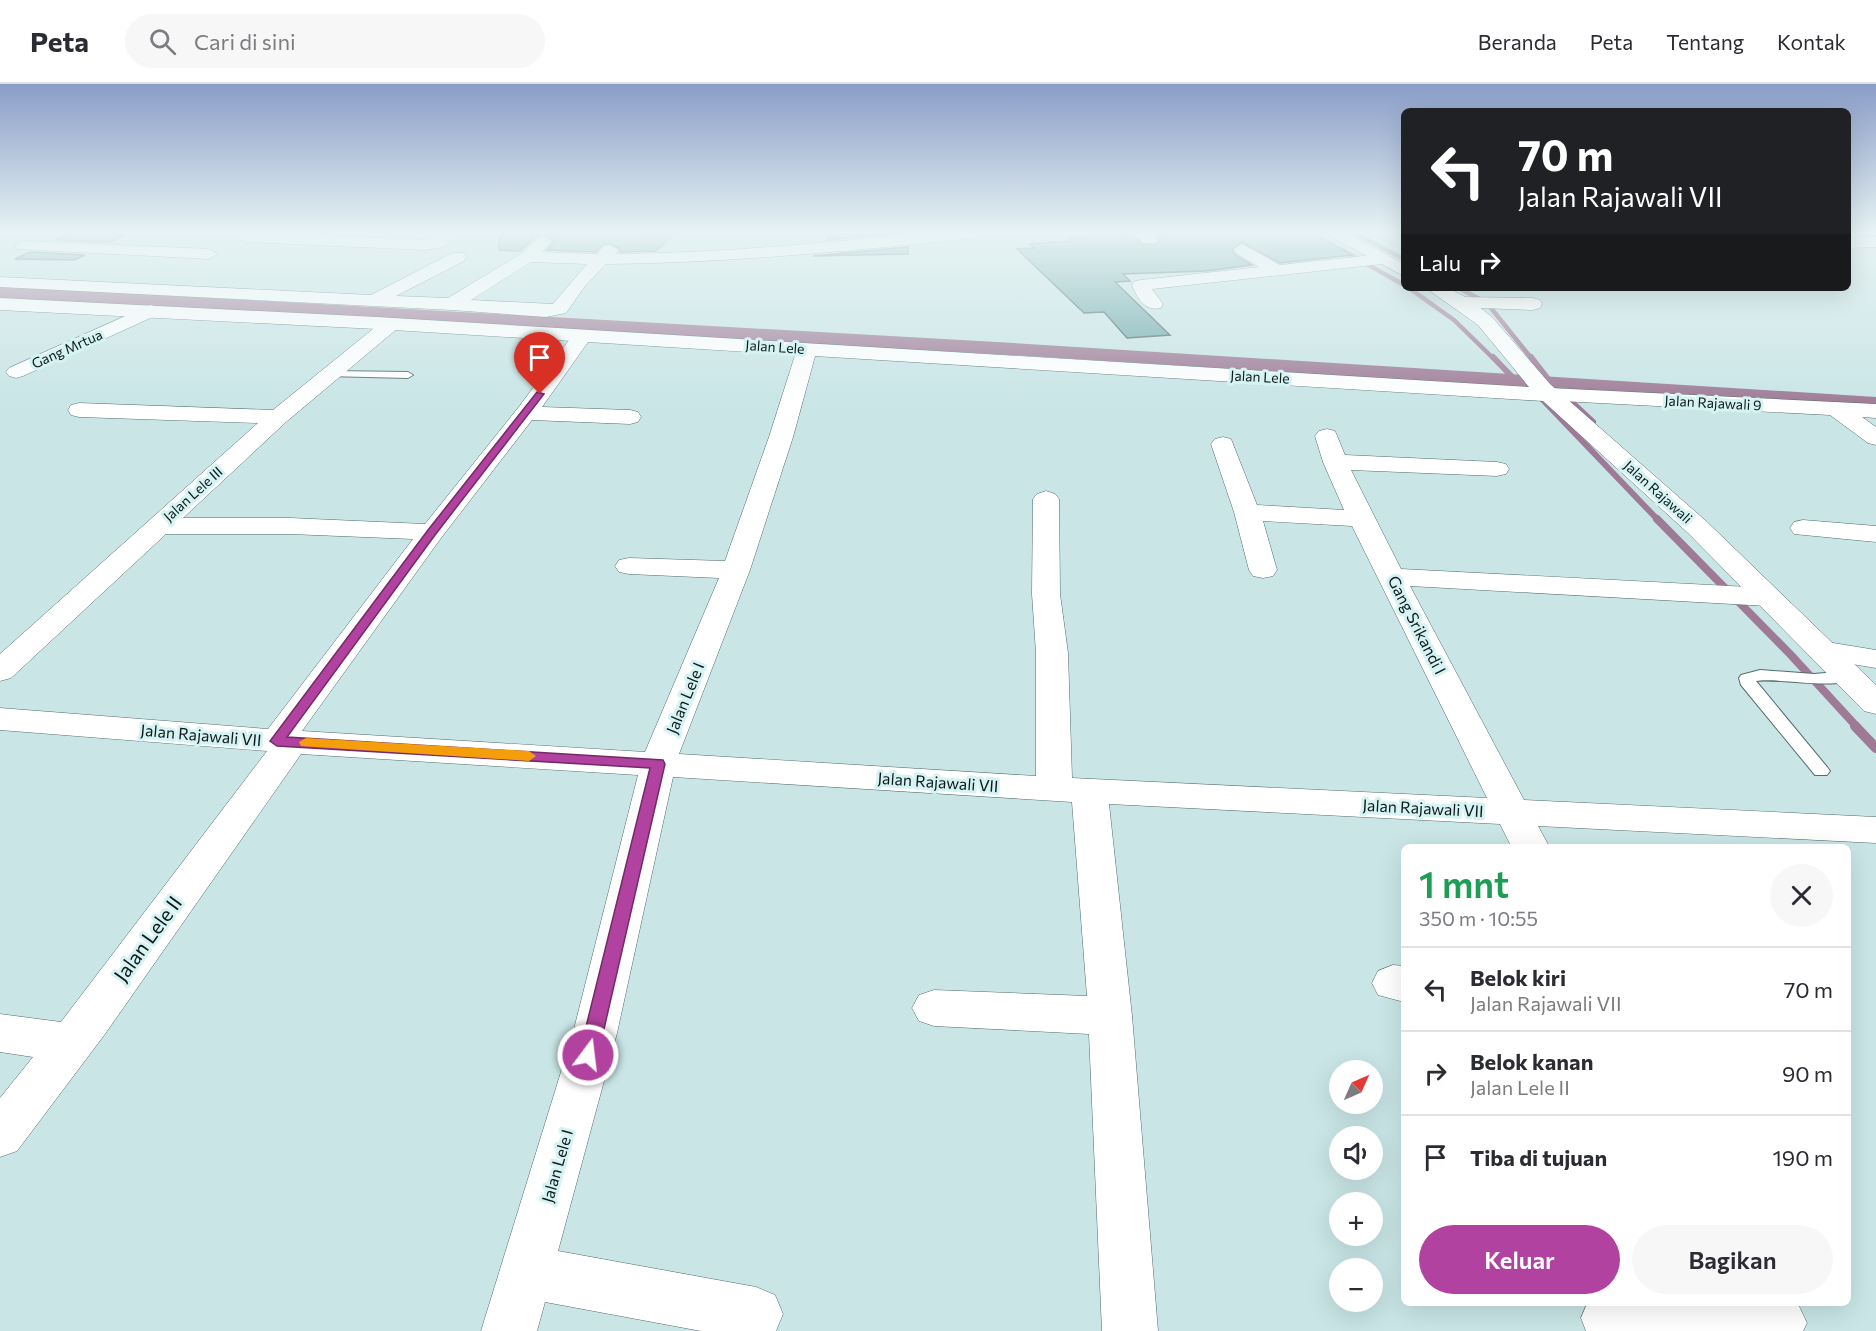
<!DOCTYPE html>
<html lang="id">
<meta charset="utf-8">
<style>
body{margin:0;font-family:Commissioner,sans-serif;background:#f7f7f7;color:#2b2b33;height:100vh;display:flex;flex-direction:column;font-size:22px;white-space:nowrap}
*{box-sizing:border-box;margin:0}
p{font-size:20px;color:#7c7c81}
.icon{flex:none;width:33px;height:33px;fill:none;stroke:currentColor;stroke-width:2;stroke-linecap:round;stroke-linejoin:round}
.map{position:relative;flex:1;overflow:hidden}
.panel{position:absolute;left:1401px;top:760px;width:450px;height:462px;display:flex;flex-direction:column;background:#fff;border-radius:9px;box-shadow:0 6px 24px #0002}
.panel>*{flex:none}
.hud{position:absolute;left:1401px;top:24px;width:450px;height:183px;border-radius:9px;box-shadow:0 6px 24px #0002;background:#202124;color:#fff;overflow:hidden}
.needle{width:39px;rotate:45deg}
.tools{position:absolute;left:1329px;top:976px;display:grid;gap:12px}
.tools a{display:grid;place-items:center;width:54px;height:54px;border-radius:50%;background:#fff;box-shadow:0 6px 24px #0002;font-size:30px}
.pin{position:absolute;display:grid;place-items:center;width:51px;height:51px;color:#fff;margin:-62px -26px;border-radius:50% 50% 50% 0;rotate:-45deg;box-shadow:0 0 6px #0007}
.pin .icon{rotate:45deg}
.me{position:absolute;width:66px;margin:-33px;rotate:15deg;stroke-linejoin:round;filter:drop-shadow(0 0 4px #0008)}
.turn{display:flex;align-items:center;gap:21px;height:126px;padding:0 18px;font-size:27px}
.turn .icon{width:78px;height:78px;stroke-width:2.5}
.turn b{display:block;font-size:42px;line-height:51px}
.then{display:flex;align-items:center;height:57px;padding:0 18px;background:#0003;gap:12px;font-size:22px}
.round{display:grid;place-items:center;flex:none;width:63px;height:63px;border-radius:32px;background:#f7f7f7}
.headline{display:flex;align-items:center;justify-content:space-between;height:102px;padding:0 18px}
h1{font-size:36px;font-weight:600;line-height:45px;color:#1e9e55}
.primary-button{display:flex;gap:12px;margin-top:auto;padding:12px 18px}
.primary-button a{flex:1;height:69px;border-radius:36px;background:#b1429f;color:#fff;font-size:24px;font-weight:600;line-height:69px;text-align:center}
.primary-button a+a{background:#f7f7f7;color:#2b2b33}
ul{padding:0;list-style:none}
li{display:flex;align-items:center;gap:18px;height:84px;padding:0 18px;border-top:2px solid #e1e1e2}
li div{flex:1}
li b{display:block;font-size:22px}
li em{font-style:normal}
header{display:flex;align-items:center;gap:36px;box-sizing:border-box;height:84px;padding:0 30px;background:#fff;border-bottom:2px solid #e1e1e2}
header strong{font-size:28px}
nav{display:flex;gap:33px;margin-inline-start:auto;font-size:21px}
.search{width:420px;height:54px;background:#f7f7f7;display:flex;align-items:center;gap:15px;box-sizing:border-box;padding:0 21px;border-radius:33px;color:#7c7c81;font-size:22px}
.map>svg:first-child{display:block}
</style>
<header>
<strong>Peta</strong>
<div class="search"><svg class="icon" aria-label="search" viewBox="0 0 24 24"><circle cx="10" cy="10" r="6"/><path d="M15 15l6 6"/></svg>Cari di sini</div>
<nav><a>Beranda</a><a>Peta</a><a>Tentang</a><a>Kontak</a></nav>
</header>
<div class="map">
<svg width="1876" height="1247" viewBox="0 0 1876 1247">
<rect width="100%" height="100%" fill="#c9e5e6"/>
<polygon fill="#9e7a96" points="0,202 997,258 1876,313 1876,325 994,270 0,215"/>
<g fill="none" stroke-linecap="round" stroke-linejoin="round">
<g stroke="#9e7a96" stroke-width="4.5">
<polyline points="1353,148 1404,175"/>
<polyline points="1342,166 1404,201"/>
<polyline points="1409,204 1454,236 1494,275"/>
<polyline points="1459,204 1487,219 1532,275"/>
</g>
<g stroke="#9e7a96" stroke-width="6">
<polyline points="1493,273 1517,298"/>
<polyline points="1531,273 1551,299"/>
<polyline points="1563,310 1593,338"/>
<polyline points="1542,315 1658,436"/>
</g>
<polyline stroke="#9e7a96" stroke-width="8" points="1657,435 1790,570 1857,643"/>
<polyline stroke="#9e7a96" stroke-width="10" points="1855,642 1876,664"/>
</g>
<g fill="#72abad" stroke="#4e6869" stroke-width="1.5">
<polygon points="71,148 130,148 110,158 55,156"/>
<polygon points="500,148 624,148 674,150 656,167 620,168 619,164 610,159 602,161 596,168 547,166 554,157 543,150 536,152 520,167 499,166"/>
<polygon points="832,148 905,148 826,156"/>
<polygon points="1154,148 1312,148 1352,171 1280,179 1241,158 1232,166 1235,171 1252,181 1206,187 1123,190 1130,197 1115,198 1170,251 1127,254 1104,228 1084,229 1017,165 1034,164 1029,160 1072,157 1069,154 1129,149 1143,161 1156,161 1160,156"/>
<polygon points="908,163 908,170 813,172"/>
<polygon points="30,168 85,171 74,176 15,175"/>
</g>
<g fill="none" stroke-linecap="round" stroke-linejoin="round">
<defs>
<g id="lane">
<polygon points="330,287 408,288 413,291 408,294 326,292 325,290"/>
<path d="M1760 586 1814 590 1848 587 1856 592C1842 608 1777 593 1756 597L1827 683 1830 687 1827 691H1815L1741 601 1739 594 1741 591Z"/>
</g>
<g id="street">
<polygon points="236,148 424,156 433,155 444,148 463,148 443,163 424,166 247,158 241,156"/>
<path d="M931 148H991L983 153C858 166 732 179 606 180L585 202 566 229 546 233 452 226 0 203V193L371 211 452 169H464L466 173 464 177 396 212 448 214 522 169 538 154 544 152 552 157 542 168 597 170 604 162 610 161 618 166 616 170C721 169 826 159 931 148ZM531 178 587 180 553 220 471 216Z"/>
<polygon points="1131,148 1150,148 1158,156 1156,159 1144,159"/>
<polygon points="1876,153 1876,163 1848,164 1848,154"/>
<polygon points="23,157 209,165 217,170 209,175 17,165 15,162"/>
<path d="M1242 160 1280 181 1382 170 1388 171 1390 175 1388 179 1382 180 1152 205 1163 220 1161 224C1145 228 1137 214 1132 201L1135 197 1141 196 1259 183 1236 169 1234 165Z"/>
<polygon points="1462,213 1533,214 1540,216 1542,220 1540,224 1533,226 1455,223 1453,219 1455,215"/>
<polygon points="150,221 157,223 159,227 157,231 23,292 16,294 9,292 6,288 9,284"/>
<polygon points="391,234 398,236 401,240 398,244 286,338 183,434 290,434 425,440 518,324 576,247 590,247 593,251 542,323 630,326 638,328 641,333 638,338 630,340 532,336 441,454 302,647 645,668 719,494 629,490 619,488 615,482 619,476 629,474 725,477 769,353 797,265 800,261 814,261 817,265 793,353 750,486 679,670 1036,692 1036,569 1032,510 1033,415 1037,410 1046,407 1055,410 1059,415 1060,510 1068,569 1072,694 1487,714 1352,442 1263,437 1277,486 1273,492 1263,494 1253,492 1249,486 1234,428 1211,360 1215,355 1223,353 1231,355 1257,421 1344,426 1323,378 1315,352 1319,347 1327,345 1335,347 1345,371 1497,378 1506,380 1509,385 1506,390 1497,392 1351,386 1401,485 1768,504 1778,507 1783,513 1778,519 1768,522 1410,502 1524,716 1876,733 1876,759 1538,742 1550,764 1512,764 1500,740 1109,720 1132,932 1158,1247 1102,1247 1089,950 934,942 919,937 912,924 919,911 934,906 1087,912 1072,718 673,693 617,949 558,1167 756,1203 775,1211 783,1230 776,1247 701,1247 545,1218 537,1247 481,1247 573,949 638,691 301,670 105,950 17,1067 0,1073 0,1014 33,973 0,968 0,930 61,938 267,667 0,646 0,624 268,645 413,455 290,450 166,450 11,594 0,597 0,570 258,339 79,333 71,331 68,326 71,321 79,319 273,326 384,236"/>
<polygon points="1550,304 1876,320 1876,334 1862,333 1876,343 1876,361 1868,359 1830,331 1542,316 1539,311 1542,306"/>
<polygon points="1803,436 1876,442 1876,458 1794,450 1790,444 1794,438"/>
<polygon points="1821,557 1876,566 1876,584 1810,573 1806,566 1810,559"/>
<polygon points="1393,881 1404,882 1404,918 1378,911 1372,899 1378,887"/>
<polygon points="1587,1220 1798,1220 1807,1239 1803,1247 1586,1247 1581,1234"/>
</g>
<g id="secondary">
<polygon points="1323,148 1344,148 1404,180 1404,192"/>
<polygon points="1426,204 1448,204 1469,215 1492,233 1550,300 1706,437 1876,601 1876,630 1864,627 1688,449 1543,317 377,245 0,226 0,214 377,233 1529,303 1478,241"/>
</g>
</defs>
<use href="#lane" stroke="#526c6d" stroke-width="2"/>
<use href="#street" stroke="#526c6d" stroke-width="1"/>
<use href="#secondary" stroke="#526c6d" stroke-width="1"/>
<use href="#lane" fill="#fff" fill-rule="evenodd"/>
<use href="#street" fill="#fff" fill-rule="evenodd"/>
<use href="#secondary" fill="#fff" fill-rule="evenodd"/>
</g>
<linearGradient id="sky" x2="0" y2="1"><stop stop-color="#8a9dc7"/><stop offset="0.46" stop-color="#e7f3f4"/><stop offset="1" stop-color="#e7f3f4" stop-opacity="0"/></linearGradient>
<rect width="1876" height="323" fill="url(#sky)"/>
<polygon fill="#b1429f" stroke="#732b67" stroke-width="1.5" points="537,308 544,310 435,451 287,653 663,676 665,680 598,971 595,977 588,979 582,977 579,971 650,684 277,662 270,657 428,446"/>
<polygon fill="#f59e0b" points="306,654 529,667 536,672 529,677 301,662 299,658"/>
<g text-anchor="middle" stroke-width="6" stroke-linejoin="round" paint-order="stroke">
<g font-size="14" fill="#0e1819" stroke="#d6f3f4">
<text transform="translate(775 263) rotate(4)" y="5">Jalan Lele</text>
<text transform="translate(67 265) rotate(-24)" y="5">Gang Mrtua</text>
<text transform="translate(1260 293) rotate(3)" y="5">Jalan Lele</text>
<text transform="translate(1713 319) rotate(3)" y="5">Jalan Rajawali 9</text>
<text transform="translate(1658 408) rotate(42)" y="5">Jalan Rajawali</text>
<text transform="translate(193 410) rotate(-42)" y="5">Jalan Lele III</text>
</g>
<g font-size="16" fill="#0e1819" stroke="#d6f3f4">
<text transform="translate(1417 541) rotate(63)" y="6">Gang Srikandi I</text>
<text transform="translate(685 614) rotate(-68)" y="6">Jalan Lele I</text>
<text transform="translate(201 651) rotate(5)" y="6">Jalan Rajawali VII</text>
<text transform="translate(938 698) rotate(4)" y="6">Jalan Rajawali VII</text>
<text transform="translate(1423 724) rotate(3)" y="6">Jalan Rajawali VII</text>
<text transform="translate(557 1082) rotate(-74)" y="6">Jalan Lele I</text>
</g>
<g font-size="20" fill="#0e1819" stroke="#d6f3f4">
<text transform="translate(148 855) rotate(-54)" y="7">Jalan Lele II</text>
</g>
</g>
</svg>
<div class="tools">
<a><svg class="needle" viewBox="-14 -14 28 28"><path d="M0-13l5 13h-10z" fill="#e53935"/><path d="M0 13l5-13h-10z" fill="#7c7c81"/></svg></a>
<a><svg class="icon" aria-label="sound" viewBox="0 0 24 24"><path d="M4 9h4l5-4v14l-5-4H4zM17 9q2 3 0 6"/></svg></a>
<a>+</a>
<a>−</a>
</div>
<div class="pin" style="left:540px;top:310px;background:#d93025"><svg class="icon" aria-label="arrive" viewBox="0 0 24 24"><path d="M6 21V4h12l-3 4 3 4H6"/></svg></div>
<svg class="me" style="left:588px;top:971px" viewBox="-20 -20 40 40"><circle r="17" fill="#b1429f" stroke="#fff" stroke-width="3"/><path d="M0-11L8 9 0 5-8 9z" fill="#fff"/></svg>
<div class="hud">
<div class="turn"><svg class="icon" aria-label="left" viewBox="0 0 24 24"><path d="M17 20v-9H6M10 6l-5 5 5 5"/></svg><div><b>70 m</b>Jalan Rajawali VII</div></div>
<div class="then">Lalu<svg class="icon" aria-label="right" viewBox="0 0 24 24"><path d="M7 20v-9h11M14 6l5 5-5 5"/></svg></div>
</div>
<section class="panel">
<div class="headline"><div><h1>1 mnt</h1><p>350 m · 10:55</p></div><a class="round"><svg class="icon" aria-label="close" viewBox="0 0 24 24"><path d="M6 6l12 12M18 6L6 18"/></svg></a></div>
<ul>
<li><svg class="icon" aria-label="left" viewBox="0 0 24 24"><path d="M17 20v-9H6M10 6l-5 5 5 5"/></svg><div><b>Belok kiri</b><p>Jalan Rajawali VII</p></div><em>70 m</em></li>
<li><svg class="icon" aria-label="right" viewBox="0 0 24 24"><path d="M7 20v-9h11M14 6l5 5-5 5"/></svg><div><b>Belok kanan</b><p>Jalan Lele II</p></div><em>90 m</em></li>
<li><svg class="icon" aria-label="arrive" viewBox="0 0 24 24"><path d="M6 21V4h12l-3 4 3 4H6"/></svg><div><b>Tiba di tujuan</b></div><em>190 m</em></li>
</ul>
<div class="primary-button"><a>Keluar</a><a>Bagikan</a></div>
</section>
</div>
